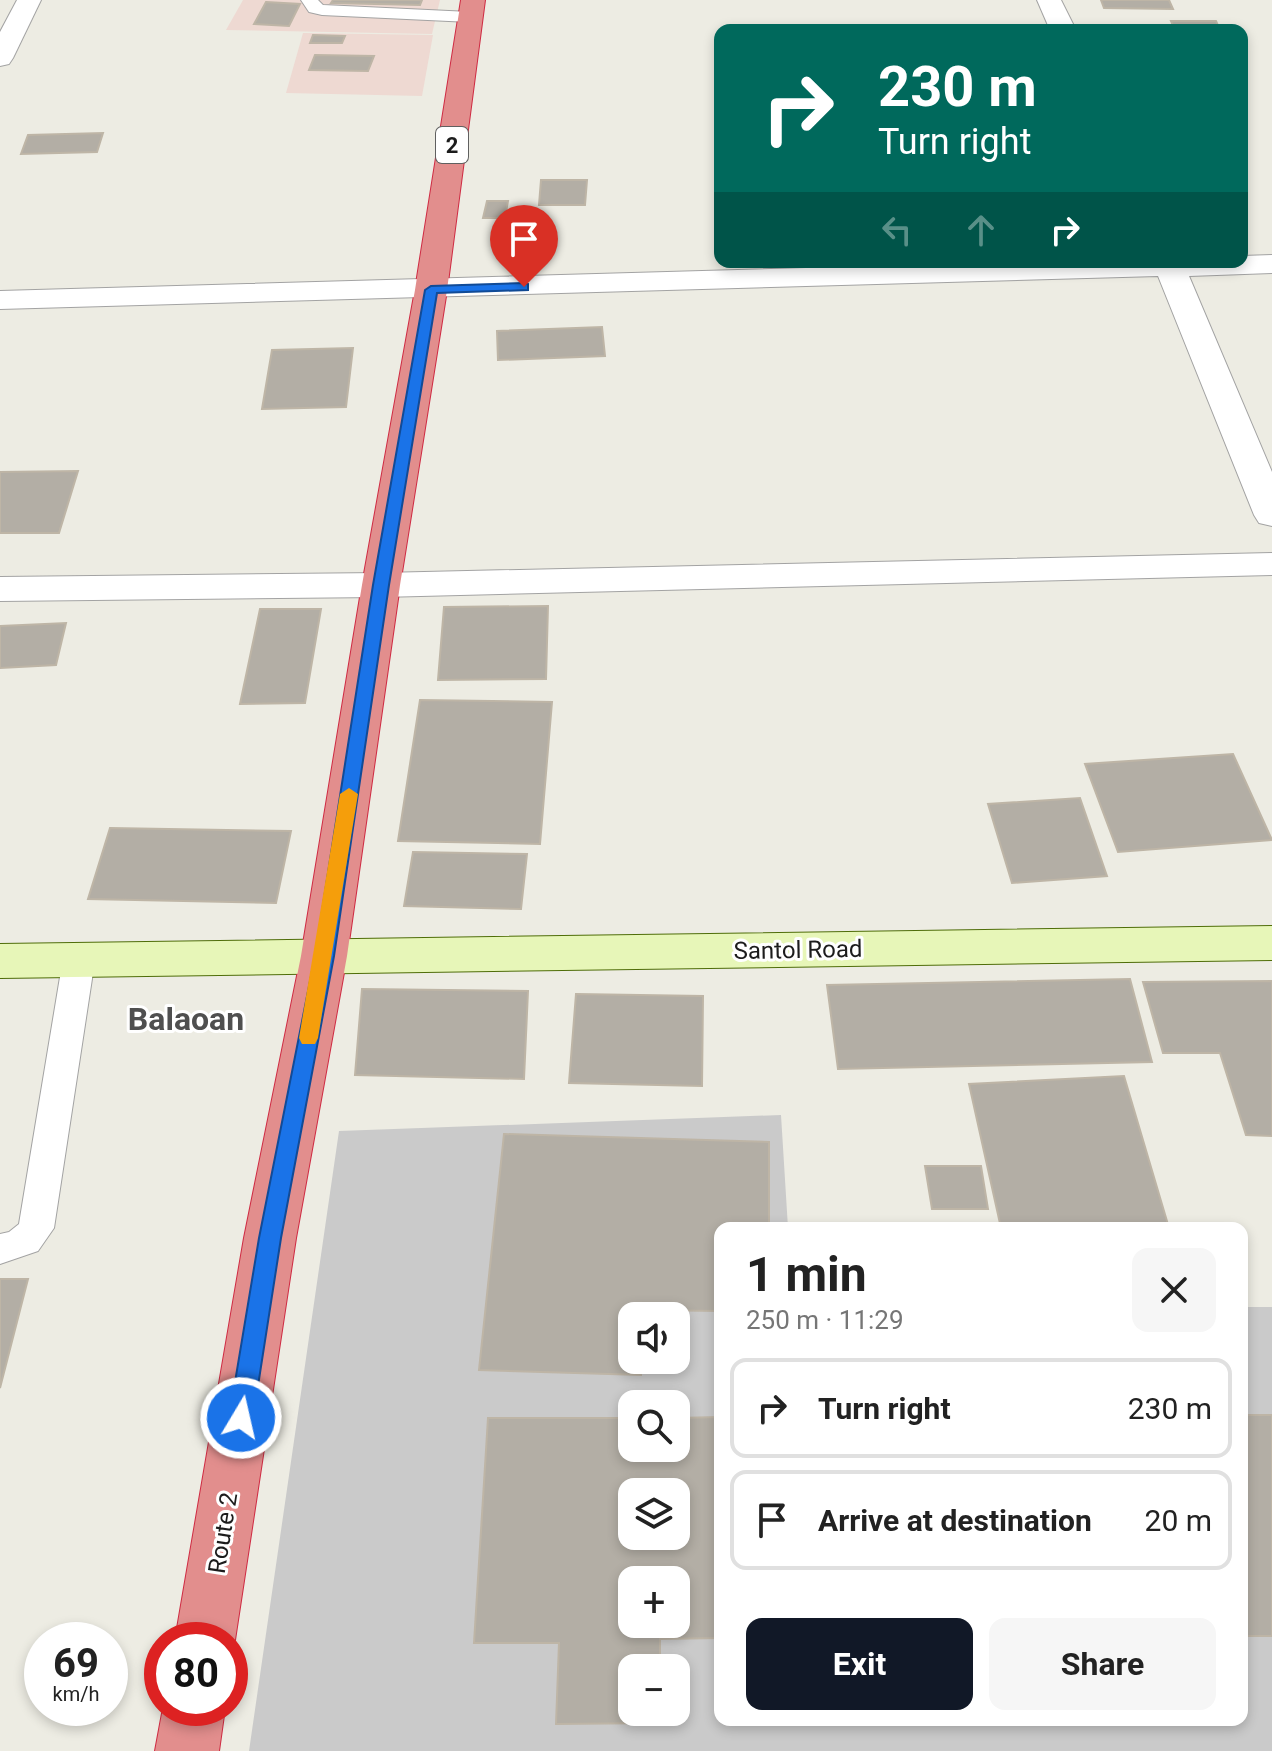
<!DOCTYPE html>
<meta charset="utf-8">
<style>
body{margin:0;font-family:Roboto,sans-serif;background:#f6f6f6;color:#222;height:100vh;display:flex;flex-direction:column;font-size:30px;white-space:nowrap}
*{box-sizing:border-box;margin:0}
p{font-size:26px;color:#767676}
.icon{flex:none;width:44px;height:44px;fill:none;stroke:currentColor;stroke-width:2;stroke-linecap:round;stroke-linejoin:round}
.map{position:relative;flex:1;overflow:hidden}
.side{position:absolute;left:714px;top:1222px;width:534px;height:504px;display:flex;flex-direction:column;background:#fff;border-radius:16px;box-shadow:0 4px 12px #0003}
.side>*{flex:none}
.hud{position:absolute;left:714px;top:24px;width:534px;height:244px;border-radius:16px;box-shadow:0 4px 12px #0003;background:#00695c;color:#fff;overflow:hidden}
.fabs{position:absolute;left:618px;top:1302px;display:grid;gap:16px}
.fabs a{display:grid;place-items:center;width:72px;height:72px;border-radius:16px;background:#fff;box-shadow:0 4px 12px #0003;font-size:40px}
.speed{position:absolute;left:24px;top:1622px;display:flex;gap:16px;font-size:40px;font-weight:700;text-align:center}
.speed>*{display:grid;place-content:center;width:104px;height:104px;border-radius:50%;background:#fff;box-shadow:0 4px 12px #0003;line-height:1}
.speed small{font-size:20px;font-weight:400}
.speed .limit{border:12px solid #d22;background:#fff;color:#111}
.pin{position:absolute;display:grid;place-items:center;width:68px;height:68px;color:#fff;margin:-82px -34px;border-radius:50% 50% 50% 0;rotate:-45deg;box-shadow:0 0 8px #0007}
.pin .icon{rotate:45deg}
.me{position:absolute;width:88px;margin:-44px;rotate:9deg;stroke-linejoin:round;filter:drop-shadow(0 0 6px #0008)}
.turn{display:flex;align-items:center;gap:28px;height:168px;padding:0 32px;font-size:36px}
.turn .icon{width:104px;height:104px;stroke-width:2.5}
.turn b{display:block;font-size:56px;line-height:68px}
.lanes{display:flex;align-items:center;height:76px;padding:0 32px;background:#0003;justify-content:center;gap:40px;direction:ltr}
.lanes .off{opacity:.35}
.round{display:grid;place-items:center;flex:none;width:84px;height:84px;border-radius:16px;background:#f6f6f6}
.head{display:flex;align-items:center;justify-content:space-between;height:136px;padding:0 32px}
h1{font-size:48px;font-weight:700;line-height:60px}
.action{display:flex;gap:16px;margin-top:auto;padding:16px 32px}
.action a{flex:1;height:92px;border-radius:16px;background:#111827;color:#fff;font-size:32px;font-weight:700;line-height:92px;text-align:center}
.action a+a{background:#f6f6f6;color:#222}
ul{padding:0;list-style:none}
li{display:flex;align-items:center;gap:24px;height:100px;margin:0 16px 12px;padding:0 16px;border:4px solid #e0e0e0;border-radius:16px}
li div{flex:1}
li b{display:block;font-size:30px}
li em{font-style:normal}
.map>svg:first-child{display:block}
</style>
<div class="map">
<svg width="1272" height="1751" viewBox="0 0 1272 1751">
<rect width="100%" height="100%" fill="#edece3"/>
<g fill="#eed9d2">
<polygon points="243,0 440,0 432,34 226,30"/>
<polygon points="303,33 433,35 422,96 286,93"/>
</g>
<path fill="#cacaca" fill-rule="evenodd" d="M781 1115 788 1228H720V1720H1242V1307H1272V1751H249L339 1131ZM632 1316H676V1360H632ZM632 1404H676V1448H632ZM632 1492H676V1536H632ZM632 1580H676V1624H632ZM632 1668H676V1712H632Z"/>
<g fill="#b3aea5" stroke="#beb5a6" stroke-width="2" fill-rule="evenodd">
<polygon points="333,0 422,0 420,5 331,3"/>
<polygon points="1101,0 1169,0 1173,9 1104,8"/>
<polygon points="266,2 300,4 289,26 254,24"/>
<polygon points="1171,21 1216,21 1220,30 1175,30"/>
<polygon points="313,35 345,36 342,43 310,43"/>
<polygon points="315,55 374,56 368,71 309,70"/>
<polygon points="103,133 97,152 21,154 28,135"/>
<polygon points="541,180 587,180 585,205 539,205"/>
<polygon points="487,201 508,201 505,218 483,218"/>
<polygon points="602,327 605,356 498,360 497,331"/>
<polygon points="353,348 346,407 262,409 272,350"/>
<polygon points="78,471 59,533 0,533 0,472"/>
<polygon points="548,606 546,679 438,680 444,607"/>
<polygon points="260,609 321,609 305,703 240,704"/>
<polygon points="66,623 56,665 0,668 0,626"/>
<polygon points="420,700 552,702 540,844 398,841"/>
<polygon points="1233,754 1272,840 1118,852 1085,764"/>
<polygon points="1080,798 1107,876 1012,883 988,804"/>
<polygon points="110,828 291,831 276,903 88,899"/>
<polygon points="413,852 527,854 521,909 404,906"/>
<polygon points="1130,979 1152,1062 838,1069 827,985"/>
<polygon points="1272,981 1272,1136 1246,1135 1220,1053 1163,1053 1143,982"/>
<polygon points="362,989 528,991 524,1079 355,1075"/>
<polygon points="576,994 703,996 702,1086 569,1083"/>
<polygon points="1124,1076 1169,1228 1001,1228 969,1084"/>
<polygon points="504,1134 769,1142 769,1228 720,1228 720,1311 643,1310 643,1316 632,1316 632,1360 641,1360 641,1375 479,1370"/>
<polygon points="925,1166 981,1166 988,1209 932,1209"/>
<polygon points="0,1279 28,1279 0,1388"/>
<rect x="1242" y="1415" width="30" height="221"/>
<path d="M720 1417V1638L660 1639V1668H632V1712H660L661 1723 556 1724 559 1643H474L488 1418H632V1448H676V1418ZM632 1492H676V1536H632ZM632 1580H676V1624H632Z"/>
</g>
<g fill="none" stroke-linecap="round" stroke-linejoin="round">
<defs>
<g id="lane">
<polygon points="301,0 318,0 323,5 470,12 479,17 470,22 322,15 309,12"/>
<polygon points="79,947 90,951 95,959 54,1228 38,1251 0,1264 0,1234 9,1232 19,1224 63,959 68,951"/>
</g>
<g id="street">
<polygon points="17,0 41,0 13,58 9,64 0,66 0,32"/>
<polygon points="1037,0 1061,0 1076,30 1050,30"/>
<polygon points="1272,255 1272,273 1189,276 1272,472 1272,526 1259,523 1254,515 1158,276 0,309 0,291 1016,262 1242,262 1242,256"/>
<polygon points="1272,553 1272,575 381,597 0,601 0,577 381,573"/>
</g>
<polygon id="secondary" points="1272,926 1272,960 0,978 0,944"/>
<g id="highway">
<polygon points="461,0 485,0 447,290 400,585 347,956 296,1238 235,1640 230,1653 230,1640 175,1640 244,1238 301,956 362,585 415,290"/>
<polygon points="163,1708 225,1708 219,1751 155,1751"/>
</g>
</defs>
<use href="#lane" stroke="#a3a3a3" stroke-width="2"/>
<use href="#street" stroke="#a3a3a3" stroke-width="2"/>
<use href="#secondary" stroke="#4f6d09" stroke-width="2"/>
<use href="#highway" stroke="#cf2b43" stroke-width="2"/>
<use href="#lane" fill="#fff" fill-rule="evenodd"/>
<use href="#street" fill="#fff" fill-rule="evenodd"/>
<use href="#secondary" fill="#e7f6b8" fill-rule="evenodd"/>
<use href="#highway" fill="#e28e8d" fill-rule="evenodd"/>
</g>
<polygon fill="#1a73e8" stroke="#114b97" stroke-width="2" points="524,283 528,284 528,290 437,293 389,585 334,956 281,1238 253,1418 249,1426 241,1429 233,1426 229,1418 259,1238 315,956 373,585 425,290 431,286"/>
<polygon fill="#f59e0b" points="349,788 358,794 318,1038 315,1044 302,1044 299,1038 340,794"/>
<g text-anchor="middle" stroke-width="6" stroke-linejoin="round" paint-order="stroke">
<rect fill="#fff" stroke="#606060" stroke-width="2" x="436" y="127" width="32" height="36" rx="6"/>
<g font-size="22" font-weight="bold" fill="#1c1c1c">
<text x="452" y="153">2</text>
</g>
<g font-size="24" fill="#1c1c1c" stroke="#fff">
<text transform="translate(798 950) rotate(-1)" y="8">Santol Road</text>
<text transform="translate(223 1533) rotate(-81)" y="8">Route 2</text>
</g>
<g font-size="32" font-weight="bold" fill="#4f4f4f" stroke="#fff">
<text x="186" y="1030">Balaoan</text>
</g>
</g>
</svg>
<div class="fabs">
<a><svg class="icon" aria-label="sound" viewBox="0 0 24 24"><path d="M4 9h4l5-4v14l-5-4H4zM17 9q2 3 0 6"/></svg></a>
<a><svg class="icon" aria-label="search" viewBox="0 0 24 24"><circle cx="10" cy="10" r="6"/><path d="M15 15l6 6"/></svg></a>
<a><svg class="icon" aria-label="layers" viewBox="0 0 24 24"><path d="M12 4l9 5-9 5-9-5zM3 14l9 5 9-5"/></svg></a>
<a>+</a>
<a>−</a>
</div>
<div class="speed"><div>69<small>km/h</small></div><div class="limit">80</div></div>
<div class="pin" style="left:524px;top:287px;background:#d93025"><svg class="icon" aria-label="arrive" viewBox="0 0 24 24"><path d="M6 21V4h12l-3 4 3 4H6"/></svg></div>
<svg class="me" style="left:241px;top:1418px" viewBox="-20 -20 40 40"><circle r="17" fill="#1a73e8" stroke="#fff" stroke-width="3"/><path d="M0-11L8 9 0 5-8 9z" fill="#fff"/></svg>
<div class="hud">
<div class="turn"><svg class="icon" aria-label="right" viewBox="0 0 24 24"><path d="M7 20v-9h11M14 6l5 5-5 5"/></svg><div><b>230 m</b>Turn right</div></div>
<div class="lanes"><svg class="icon off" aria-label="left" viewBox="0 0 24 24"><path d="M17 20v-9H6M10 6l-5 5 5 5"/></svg><svg class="icon off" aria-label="ahead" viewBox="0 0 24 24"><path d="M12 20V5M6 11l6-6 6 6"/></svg><svg class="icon" aria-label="right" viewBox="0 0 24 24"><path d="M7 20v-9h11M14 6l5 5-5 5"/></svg></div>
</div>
<section class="side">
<div class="head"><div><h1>1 min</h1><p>250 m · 11:29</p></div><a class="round"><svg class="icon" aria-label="close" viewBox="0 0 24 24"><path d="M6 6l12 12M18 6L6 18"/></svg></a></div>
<ul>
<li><svg class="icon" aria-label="right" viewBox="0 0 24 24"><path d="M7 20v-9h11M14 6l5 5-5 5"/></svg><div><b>Turn right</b></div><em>230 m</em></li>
<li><svg class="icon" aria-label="arrive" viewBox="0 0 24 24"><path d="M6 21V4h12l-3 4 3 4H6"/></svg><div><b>Arrive at destination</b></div><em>20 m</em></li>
</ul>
<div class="action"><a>Exit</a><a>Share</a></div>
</section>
</div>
